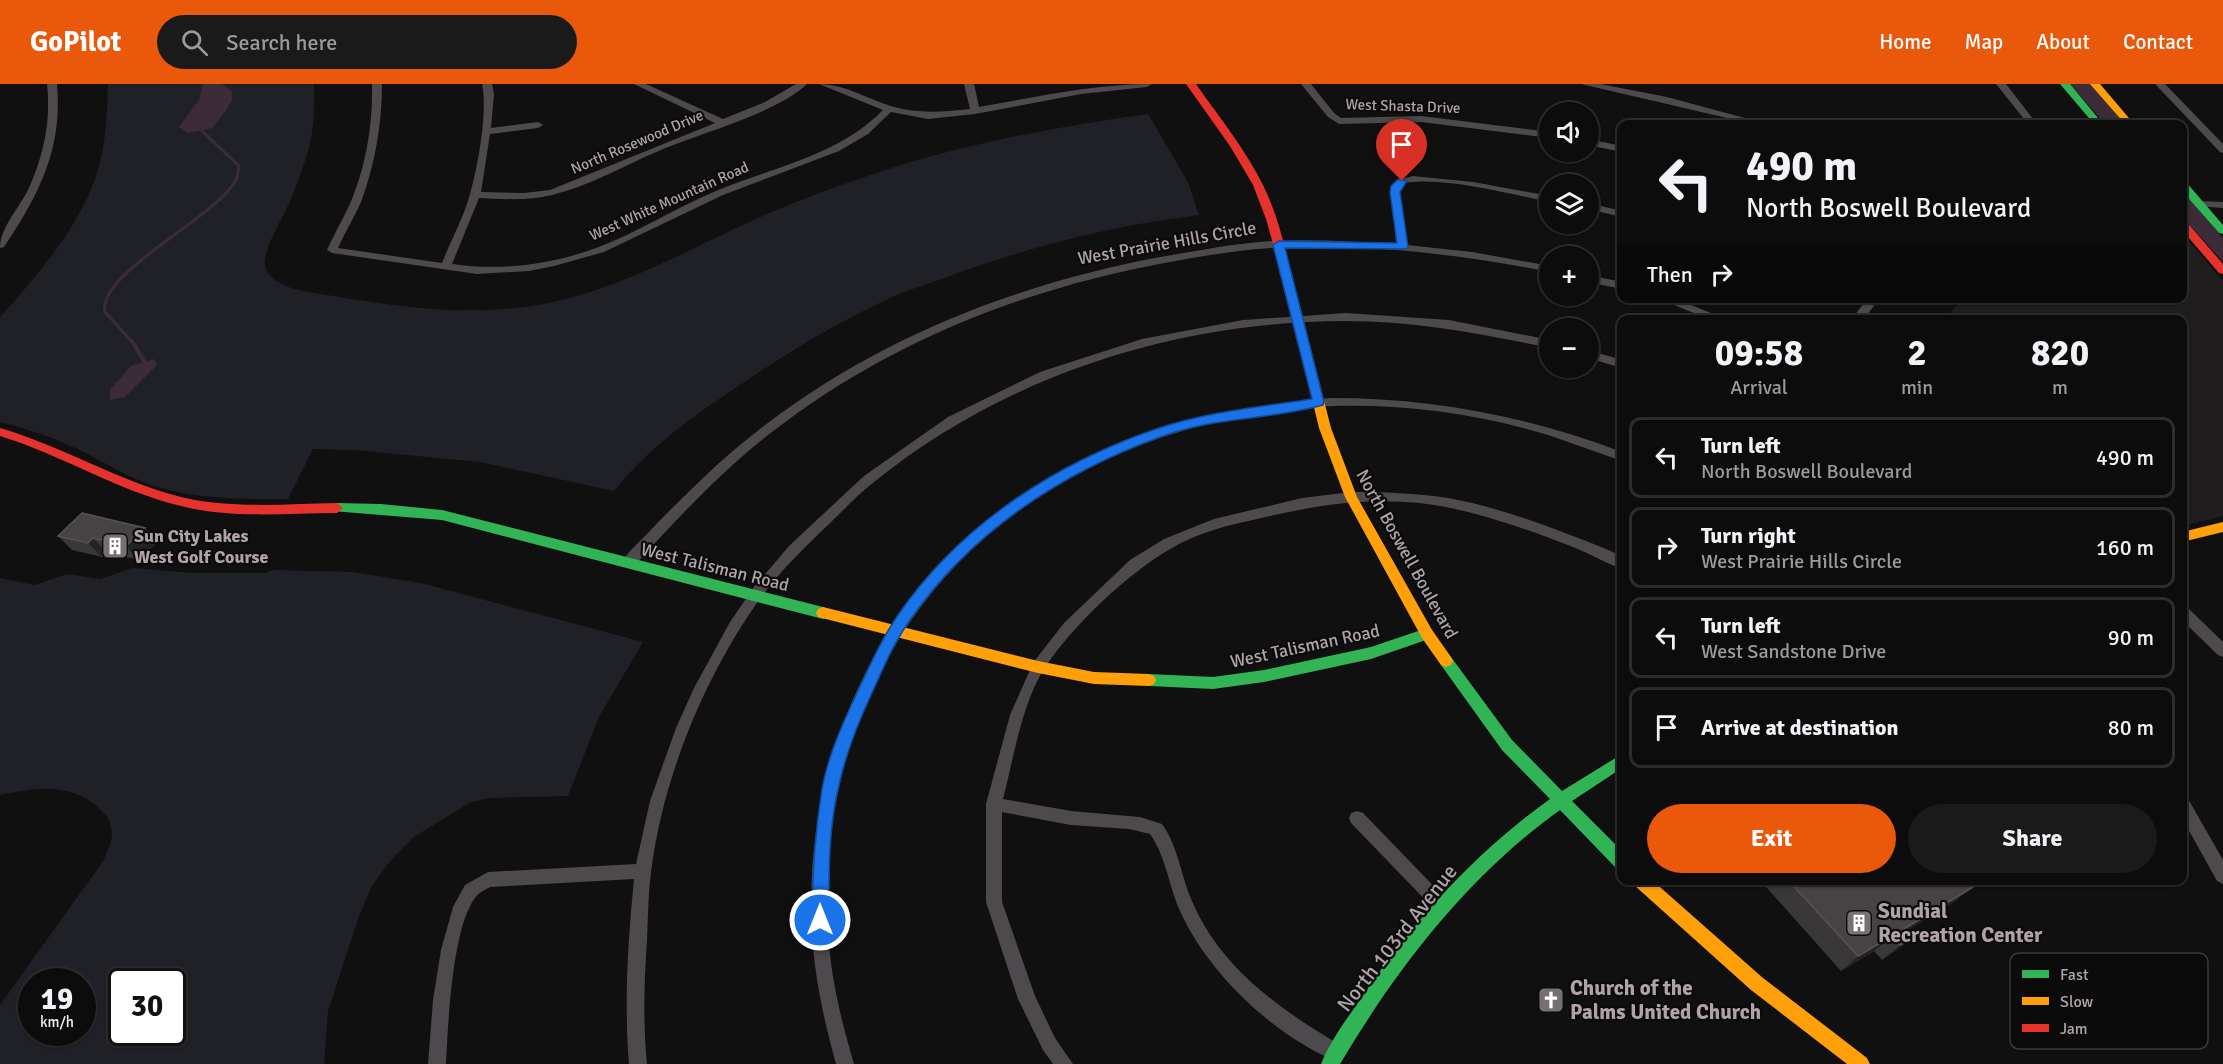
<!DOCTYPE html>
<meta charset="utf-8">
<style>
body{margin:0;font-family:Signika,sans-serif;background:#1b1a1a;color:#f1f3f6;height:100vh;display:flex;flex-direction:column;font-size:22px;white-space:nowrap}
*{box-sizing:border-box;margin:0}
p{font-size:20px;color:#9a9b9d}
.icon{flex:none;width:33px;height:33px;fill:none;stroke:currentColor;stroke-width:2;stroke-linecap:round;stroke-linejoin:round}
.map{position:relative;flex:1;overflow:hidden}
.sheet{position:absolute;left:1617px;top:231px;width:570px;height:570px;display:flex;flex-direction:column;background:#0d0c0c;border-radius:12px;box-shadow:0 2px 4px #0004,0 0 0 2px #2d2c2d}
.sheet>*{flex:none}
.top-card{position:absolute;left:1617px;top:36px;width:570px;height:183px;border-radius:12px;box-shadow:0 2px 4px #0004,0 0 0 2px #2d2c2d;background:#0d0c0c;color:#f1f3f6;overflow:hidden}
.buttons{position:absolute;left:1539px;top:18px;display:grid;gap:12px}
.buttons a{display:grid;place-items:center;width:60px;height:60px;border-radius:50%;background:#0d0c0c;box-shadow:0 2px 4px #0004,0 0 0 2px #2d2c2d;font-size:30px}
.speed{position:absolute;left:18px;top:884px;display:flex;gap:12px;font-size:30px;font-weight:700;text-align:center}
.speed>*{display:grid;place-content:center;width:78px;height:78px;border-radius:50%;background:#0d0c0c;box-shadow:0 2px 4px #0004,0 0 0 2px #2d2c2d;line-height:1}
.speed small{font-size:15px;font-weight:400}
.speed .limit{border:3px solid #111;border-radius:9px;background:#fff;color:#111}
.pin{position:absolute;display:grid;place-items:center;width:51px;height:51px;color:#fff;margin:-62px -26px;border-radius:50% 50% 50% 0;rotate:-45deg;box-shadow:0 0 6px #0007}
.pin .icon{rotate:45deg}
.me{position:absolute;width:66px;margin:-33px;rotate:0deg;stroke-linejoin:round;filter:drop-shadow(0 0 4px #0008)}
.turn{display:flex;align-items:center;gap:21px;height:126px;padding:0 30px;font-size:27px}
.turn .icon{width:78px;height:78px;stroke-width:2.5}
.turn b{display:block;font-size:42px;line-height:51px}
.then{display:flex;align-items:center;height:57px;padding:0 30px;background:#0003;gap:12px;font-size:22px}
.eta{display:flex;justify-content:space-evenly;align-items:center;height:102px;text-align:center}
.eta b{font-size:36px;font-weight:800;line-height:42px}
.cta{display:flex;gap:12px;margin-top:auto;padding:12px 30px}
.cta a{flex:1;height:69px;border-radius:36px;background:#ea580c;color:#fff;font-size:24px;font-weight:800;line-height:69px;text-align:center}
.cta a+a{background:#1b1a1a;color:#f1f3f6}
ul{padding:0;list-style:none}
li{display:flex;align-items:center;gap:18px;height:81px;margin:0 12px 9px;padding:0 18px;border:3px solid #2d2c2d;border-radius:12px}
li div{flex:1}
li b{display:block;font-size:22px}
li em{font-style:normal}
header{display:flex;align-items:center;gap:36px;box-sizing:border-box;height:84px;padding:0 30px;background:#ea580c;color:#fff}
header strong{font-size:28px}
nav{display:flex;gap:33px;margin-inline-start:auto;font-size:21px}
.search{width:420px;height:54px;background:#1b1a1a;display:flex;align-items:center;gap:15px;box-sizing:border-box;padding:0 21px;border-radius:33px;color:#9a9b9d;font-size:22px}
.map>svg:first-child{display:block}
</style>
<header>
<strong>GoPilot</strong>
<div class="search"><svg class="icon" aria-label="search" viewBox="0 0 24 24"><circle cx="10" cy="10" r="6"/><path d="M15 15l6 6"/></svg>Search here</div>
<nav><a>Home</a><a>Map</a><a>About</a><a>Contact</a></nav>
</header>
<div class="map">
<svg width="2223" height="980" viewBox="0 0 2223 980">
<rect width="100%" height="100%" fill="#111010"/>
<polygon fill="#1f1d1d" points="2182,149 2223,197 2223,432 2183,442 2182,236 1945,236 1962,215 2182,214"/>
<g fill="#202126" fill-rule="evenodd">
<path d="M108 0H314C315 22 314 46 308 67 303 83 298 99 291 115 285 130 262 166 265 182 271 206 315 209 334 212 397 223 459 231 524 223 604 213 671 174 743 141 792 118 844 99 895 83 977 57 1063 42 1148 30L1188 98 1199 131C1110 142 1023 164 939 196 921 202 901 208 884 217 835 240 790 267 746 297 696 330 652 360 614 407L480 378 354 366 313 365 288 415C239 415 190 416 143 398 123 390 105 379 86 369 60 356 29 345 0 338V233C37 192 78 145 96 92 106 63 107 30 108 0Z"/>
<path d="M133 484 193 489H266L272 486 353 488 421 499 643 558 599 633 568 712 488 714 469 719 414 753 390 777 372 802 359 832 328 927 324 980H0V921L104 776C107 768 112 758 112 750 112 739 107 732 100 725 73 698 35 703 0 711V494L35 501 67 490 100 495ZM32 897H82V948H32ZM122 897H172V948H122Z"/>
</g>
<g fill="#3b2c38">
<polygon points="203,0 222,0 232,8 232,16 227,25 212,44 189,49 179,43 199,16"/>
<polygon points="2070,0 2091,0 2125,40 2105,40"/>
<polygon points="2182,107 2223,154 2223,178 2183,133"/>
<polygon points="154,275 157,281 125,313 110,316 110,306 131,282"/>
</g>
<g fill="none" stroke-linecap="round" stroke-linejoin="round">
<path stroke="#3b2c38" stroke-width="3" d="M133 259 105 228C97 189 218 132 236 96 238 92 238 86 239 82L202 47 203 43"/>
<polyline stroke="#3b2c38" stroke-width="4" points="132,257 144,277"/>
<g fill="#4e494c" fill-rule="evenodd">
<path d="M47 0H57C63 64 39 111 4 163L0 164C0 144 19 124 28 106 44 71 51 37 47 0Z"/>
<path d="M372 0H382C382 40 375 80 361 118 354 134 345 148 338 164L442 179C451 156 464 133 470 110 478 82 488 27 482 0H492L494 10 491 44 538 38 543 41 538 44 490 50 481 108 524 109 550 106 715 39 634 0H646L723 35 765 18 796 0H807C777 29 701 49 661 66 625 81 590 102 552 111 528 117 503 115 479 114L452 180C500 187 550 181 596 164 637 149 675 124 716 107 773 83 838 72 883 26L819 0C845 0 867 15 891 22 917 30 943 28 970 25L964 0H974L979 23C1036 13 1093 0 1152 0L1147 3 1081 10 975 30 928 35 891 28 868 50 839 67 723 111 604 168 554 182 529 187 477 190 332 169 327 166C334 150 343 135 350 120 366 82 373 41 372 0Z"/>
<polygon points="1301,0 1311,0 1334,29 1341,34 1421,32 1550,48 1550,54 1421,38 1339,40 1328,33"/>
<polygon points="1581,0 1600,0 1667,13 1767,40 1753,40"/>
<polygon points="1996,0 2006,0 2037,40 2028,40"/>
<polygon points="2155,0 2165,0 2223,60 2223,69 2220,68"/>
<polygon points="1588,55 1622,62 1622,68 1588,61"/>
<path d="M1413 92 1473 98 1550 112V118C1509 110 1444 92 1405 99L1400 108 1407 161 1472 168 1550 182V188C1459 170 1364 159 1271 164 1237 166 1203 172 1170 178 1031 203 898 254 784 339 727 380 680 432 633 483H623L621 479C627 469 637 460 645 452 664 432 683 413 703 394 830 273 994 203 1166 172 1202 166 1238 159 1274 157 1315 155 1356 158 1396 160L1391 104 1397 96Z"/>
<polygon points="2200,117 2223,118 2223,124 2196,122 2195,120"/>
<polygon points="1588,119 1622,127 1622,133 1588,125"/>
<polygon points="1588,191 1622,198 1622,205 1588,198"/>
<polygon points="1657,214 1674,214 1728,236 1711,236"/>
<polygon points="1868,214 1880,214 1863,236 1851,236"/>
<path d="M1346 229 1449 236 1550 256V264C1482 250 1415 237 1346 237 1177 237 1006 291 874 398 858 410 844 426 829 440 804 464 779 488 759 516 704 594 663 693 651 788 648 811 648 834 647 857 644 898 643 939 647 980H629C624 919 628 856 634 795L490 803C485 806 478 809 475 814 452 844 448 941 446 980H428L433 916 441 866 453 823 465 801 488 788 636 780 650 717 676 644 694 604 730 538 754 503 789 462 864 392 948 333 1040 288 1142 255 1243 236Z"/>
<polygon points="1588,266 1622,276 1622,284 1588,274"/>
<path d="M1331 314C1432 314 1527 332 1622 368V377C1598 369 1575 360 1551 352 1481 330 1407 320 1334 322 1260 324 1188 341 1120 369 925 452 817 633 828 845 830 891 841 936 854 980H836C824 936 814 892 812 846 801 648 905 459 1086 374 1166 336 1244 321 1331 314Z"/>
<path d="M1351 408C1384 408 1416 409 1448 414 1504 424 1558 446 1611 467L1622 473V485C1608 480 1594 472 1580 466 1538 449 1496 434 1451 424 1384 410 1318 420 1253 436 1225 442 1197 449 1172 464 1129 488 1071 543 1044 585 1021 622 1014 673 1003 715L1071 727 1140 733 1162 740C1178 762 1181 792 1192 817 1220 884 1282 927 1342 962L1345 968 1342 974 1336 977C1273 951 1208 889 1180 827 1169 803 1166 772 1150 750L1129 745 1071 741 1002 728V818L1035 912 1055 954 1073 980H1053L1043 966 1018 915 986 818V720L1010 631 1033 579 1064 539 1130 476 1164 455 1214 435 1302 414Z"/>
<polygon points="2182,522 2187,523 2223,558 2223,573 2218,571 2182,536"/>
<polygon points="2182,711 2187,713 2223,776 2223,800 2217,797 2182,734"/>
<polygon points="1357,727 1363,729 1449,818 1451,823 1449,828 1443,831 1437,828 1351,739 1349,734 1351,729"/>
</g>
<g fill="#30b455" fill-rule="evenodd">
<polygon points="2060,0 2070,0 2103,40 2094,40"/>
<polygon points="2182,97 2186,98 2223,141 2223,150 2219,149 2182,107"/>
<polygon points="337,419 381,420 442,426 823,523 828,525 830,529 828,533 823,535 442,436 332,427 331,424 332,421"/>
<polygon points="1427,544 1432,546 1434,550 1432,554 1371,575 1264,598 1213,605 1149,602 1144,600 1142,596 1144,592 1149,590 1213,593 1264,586 1371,563"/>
<path d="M1446 571 1451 573 1512 656 1562 707 1622 670V684L1572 717 1622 767V786L1616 784 1560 726C1467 793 1398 883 1340 980H1321C1331 955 1349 932 1364 910 1415 835 1476 768 1550 715L1502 666 1441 581 1439 577 1441 573Z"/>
</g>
<g fill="#ff9f0a" fill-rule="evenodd">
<polygon points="2090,0 2100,0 2134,40 2125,40"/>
<polygon points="1288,192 1293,195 1331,344 1357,413 1432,546 1451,573 1453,577 1451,581 1446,583 1441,581 1422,554 1345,413 1319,344 1283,195"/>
<polygon points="2223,438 2223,448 2182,458 2182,448"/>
<polygon points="823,523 1038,577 1094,588 1149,590 1154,592 1156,596 1154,600 1149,602 1094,600 1038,589 818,533 816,529 818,525"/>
<polygon points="1632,796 1652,796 1763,894 1867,974 1870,980 1847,980 1751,906 1634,801"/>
</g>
<g fill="#e5322d" fill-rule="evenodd">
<path d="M1186 0H1196C1219 33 1246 66 1264 103 1278 132 1285 164 1293 195L1292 197 1288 198 1283 195 1266 135 1253 101 1230 62Z"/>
<polygon points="2182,136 2186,137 2223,180 2223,190 2219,189 2182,146"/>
<path d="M0 344C62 362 118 397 181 413 231 425 286 420 337 419L343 424 337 429C286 429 231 435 181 422 118 407 62 371 0 352Z"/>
</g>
</g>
<g fill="#3a3739">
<polygon points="145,444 158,458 139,476 107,468 102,473 72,466 58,452"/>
<polygon points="1760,796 1967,796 1954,818 1906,847 1912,854 1894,868 1882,876 1874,867 1841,887"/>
</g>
<g fill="#242323">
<polygon points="145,444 158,458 139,476 126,462"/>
<polygon points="93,454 107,468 102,473 88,459"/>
<polygon points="1973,803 1954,818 1894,855 1904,845"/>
<polygon points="1892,852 1874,867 1841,887 1858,872"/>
<polygon points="1912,854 1894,868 1882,876 1900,861"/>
</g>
<g fill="#474345" stroke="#575255" stroke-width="1.5">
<polygon points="82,429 145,444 126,462 93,454 88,459 58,452"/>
<polygon points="1788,796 1967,796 1973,803 1904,845 1912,854 1900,861 1892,852 1858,872"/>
</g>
<path fill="#1a73e8" stroke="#114b97" stroke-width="1.5" d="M1398 95 1407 97 1400 108 1408 163 1406 165 1285 164 1324 318 1323 321C1270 336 1214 333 1163 352 1062 388 969 449 908 539 892 562 882 587 871 611 857 641 846 669 839 701 828 745 829 791 829 836L826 842 820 844 814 842 812 836C812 792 815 749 822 705 828 672 842 641 856 611 869 583 881 556 898 531 960 441 1054 380 1156 345 1206 328 1259 323 1312 315L1273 161 1279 157 1397 159 1390 108 1391 102Z"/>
<defs>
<symbol id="building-square" viewBox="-11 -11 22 22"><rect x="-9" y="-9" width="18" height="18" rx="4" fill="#786f75" stroke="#0c0b0b"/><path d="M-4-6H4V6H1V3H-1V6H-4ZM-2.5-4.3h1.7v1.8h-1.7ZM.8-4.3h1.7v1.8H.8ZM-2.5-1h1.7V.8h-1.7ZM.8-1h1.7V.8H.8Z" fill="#fff"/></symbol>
<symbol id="church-square" viewBox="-11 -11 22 22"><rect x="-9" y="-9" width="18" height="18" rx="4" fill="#786f75" stroke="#0c0b0b"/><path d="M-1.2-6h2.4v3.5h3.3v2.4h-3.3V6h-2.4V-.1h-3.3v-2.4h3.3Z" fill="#fff"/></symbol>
</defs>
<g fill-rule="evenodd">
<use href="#building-square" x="100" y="447" width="30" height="30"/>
<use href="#building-square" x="1844" y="824" width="30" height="30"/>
<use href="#church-square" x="1536" y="901" width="30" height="30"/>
</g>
<g text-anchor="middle" stroke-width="4.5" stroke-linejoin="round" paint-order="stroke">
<g font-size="15" fill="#b0a2ab" stroke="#0c0b0b">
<text transform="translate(1403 22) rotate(2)" y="5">West Shasta Drive</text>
<text transform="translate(637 58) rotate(-23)" y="5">North Rosewood Drive</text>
<text transform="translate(669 117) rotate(-24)" y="5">West White Mountain Road</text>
</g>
<g font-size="18" fill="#b0a2ab" stroke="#0c0b0b">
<text transform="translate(1167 159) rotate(-10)" y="6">West Prairie Hills Circle</text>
<text transform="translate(1407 470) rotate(61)" y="6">North Boswell Boulevard</text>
<text transform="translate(715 483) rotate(14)" y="6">West Talisman Road</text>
<text transform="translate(1305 562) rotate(-12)" y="6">West Talisman Road</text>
</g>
<g font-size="18" font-weight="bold" fill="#b0a2ab" stroke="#0c0b0b" text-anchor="start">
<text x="134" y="458">Sun City Lakes<tspan x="134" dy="21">West Golf Course</tspan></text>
</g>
<g font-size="21" font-weight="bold" fill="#b0a2ab" stroke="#0c0b0b" text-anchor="start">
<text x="1878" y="834">Sundial<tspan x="1878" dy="24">Recreation Center</tspan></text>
<text x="1570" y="911">Church of the<tspan x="1570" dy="24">Palms United Church</tspan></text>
</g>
<g font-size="21" fill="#b0a2ab" stroke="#0c0b0b">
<text transform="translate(1397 854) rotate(-52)" y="7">North 103rd Avenue</text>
</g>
</g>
<rect x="2010" y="869" width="198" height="96" rx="9" fill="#0c0b0b" stroke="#3d383b" stroke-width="1.5"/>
<rect x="2022" y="886" width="27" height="8" fill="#30b455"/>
<rect x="2022" y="913" width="27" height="8" fill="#ff9f0a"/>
<rect x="2022" y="940" width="27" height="8" fill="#e5322d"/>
<g font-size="16" fill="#b0a2ab">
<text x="2060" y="896">Fast</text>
<text x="2060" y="923">Slow</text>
<text x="2060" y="950">Jam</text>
</g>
</svg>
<div class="buttons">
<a><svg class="icon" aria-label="sound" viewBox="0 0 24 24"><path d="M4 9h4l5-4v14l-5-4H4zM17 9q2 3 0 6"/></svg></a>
<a><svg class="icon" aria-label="layers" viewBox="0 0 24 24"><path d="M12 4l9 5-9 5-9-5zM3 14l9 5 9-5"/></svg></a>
<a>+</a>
<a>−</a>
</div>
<div class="speed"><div>19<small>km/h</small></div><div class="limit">30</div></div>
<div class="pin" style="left:1402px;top:97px;background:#d93025"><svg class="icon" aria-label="arrive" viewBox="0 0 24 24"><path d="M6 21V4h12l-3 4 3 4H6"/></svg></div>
<svg class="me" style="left:820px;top:836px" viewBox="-20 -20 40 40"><circle r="17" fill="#1a73e8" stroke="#fff" stroke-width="3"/><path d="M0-11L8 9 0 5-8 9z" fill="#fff"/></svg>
<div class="top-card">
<div class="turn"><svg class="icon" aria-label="left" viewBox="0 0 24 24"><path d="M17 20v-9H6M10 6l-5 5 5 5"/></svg><div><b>490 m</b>North Boswell Boulevard</div></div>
<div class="then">Then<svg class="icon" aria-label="right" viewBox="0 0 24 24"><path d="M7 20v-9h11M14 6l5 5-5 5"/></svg></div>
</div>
<section class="sheet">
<div class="eta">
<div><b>09:58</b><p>Arrival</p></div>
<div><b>2</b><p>min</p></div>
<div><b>820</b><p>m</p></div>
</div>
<ul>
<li><svg class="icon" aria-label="left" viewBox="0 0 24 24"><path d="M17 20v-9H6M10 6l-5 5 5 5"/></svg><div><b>Turn left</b><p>North Boswell Boulevard</p></div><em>490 m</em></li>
<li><svg class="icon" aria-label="right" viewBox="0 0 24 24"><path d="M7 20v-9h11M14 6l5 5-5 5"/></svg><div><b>Turn right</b><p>West Prairie Hills Circle</p></div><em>160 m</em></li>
<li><svg class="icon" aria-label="left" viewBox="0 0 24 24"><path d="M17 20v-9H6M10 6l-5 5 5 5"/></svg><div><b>Turn left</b><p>West Sandstone Drive</p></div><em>90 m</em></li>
<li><svg class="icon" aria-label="arrive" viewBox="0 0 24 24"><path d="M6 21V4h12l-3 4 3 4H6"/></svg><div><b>Arrive at destination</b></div><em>80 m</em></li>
</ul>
<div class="cta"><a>Exit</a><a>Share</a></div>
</section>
</div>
